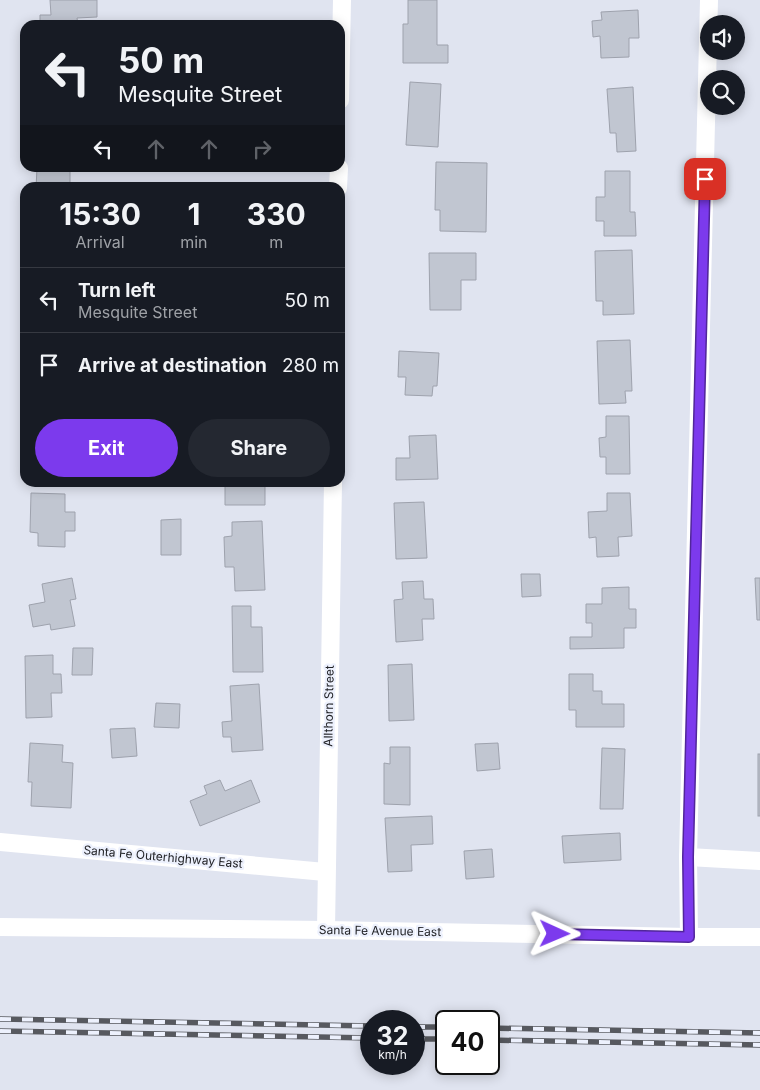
<!DOCTYPE html>
<style>
body{margin:0;font-family:Inter,sans-serif;background:#242831;color:#f1f3f6;height:100vh;display:flex;flex-direction:column;font-size:19px;white-space:nowrap}
*{box-sizing:border-box;margin:0}
p{font-size:16px;color:#9ea1a6}
.icon{flex:none;width:28px;height:28px;fill:none;stroke:currentColor;stroke-width:2;stroke-linecap:round;stroke-linejoin:round}
.map{position:relative;flex:1;overflow:hidden}
.details{position:absolute;left:20px;top:182px;width:325px;height:305px;display:flex;flex-direction:column;background:#171b24;border-radius:15px;box-shadow:0 2px 12px #0003}
.details>*{flex:none}
.banner{position:absolute;left:20px;top:20px;width:325px;height:152px;border-radius:15px;box-shadow:0 2px 12px #0003;background:#171b24;color:#f1f3f6;overflow:hidden}
.tools{position:absolute;left:700px;top:15px;display:grid;gap:10px}
.tools a{display:grid;place-items:center;width:45px;height:45px;border-radius:50%;background:#171b24;box-shadow:0 2px 12px #0003;font-size:25px}
.speed{position:absolute;left:360px;top:1010px;display:flex;gap:10px;font-size:25px;font-weight:700;text-align:center}
.speed>*{display:grid;place-content:center;width:65px;height:65px;border-radius:50%;background:#171b24;box-shadow:0 2px 12px #0003;line-height:1}
.speed small{font-size:12px;font-weight:400}
.speed .limit{border:2px solid #111;border-radius:8px;background:#fff;color:#111}
.pin{position:absolute;display:grid;place-items:center;width:42px;height:42px;color:#fff;margin:-21px;border-radius:10px;box-shadow:0 2px 8px #0006}
.me{position:absolute;width:55px;margin:-28px;rotate:91deg;stroke-linejoin:round;filter:drop-shadow(0 0 4px #0008)}
.turn{display:flex;align-items:center;gap:18px;height:105px;padding:0 15px;font-size:22px}
.turn .icon{width:65px;height:65px;stroke-width:2.5}
.turn b{display:block;font-size:35px;line-height:42px}
.lanes{display:flex;align-items:center;height:48px;padding:0 15px;background:#0003;justify-content:center;gap:25px;direction:ltr}
.lanes .off{opacity:.35}
.eta{display:flex;justify-content:space-evenly;align-items:center;height:85px;text-align:center}
.eta b{font-size:30px;font-weight:700;line-height:35px}
.action{display:flex;gap:10px;margin-top:auto;padding:10px 15px}
.action a{flex:1;height:58px;border-radius:30px;background:#7c3aed;color:#fff;font-size:20px;font-weight:700;line-height:58px;text-align:center}
.action a+a{background:#242831;color:#f1f3f6}
ul{padding:0;list-style:none}
li{display:flex;align-items:center;gap:15px;height:65px;padding:0 15px;border-top:1px solid #363941}
li div{flex:1}
li b{display:block;font-size:19px}
li em{font-style:normal}
.map>svg:first-child{display:block}
</style>
<div class="map">
<svg width="760" height="1090" viewBox="0 0 760 1090">
<rect width="100%" height="100%" fill="#e0e4f0"/>
<g fill="#c1c6d1" stroke="#9ea2ad">
<polygon points="50,0 97,0 97,17 77,18 78,25 40,25 40,15 51,15"/>
<polygon points="408,0 437,0 437,45 448,45 448,63 403,63 403,24 408,24"/>
<polygon points="638,10 639,38 629,38 629,57 601,58 600,36 593,37 592,21 602,20 601,12"/>
<polygon points="410,82 441,84 438,147 406,145"/>
<polygon points="633,87 636,151 617,152 616,133 610,133 607,89"/>
<polygon points="436,162 487,163 486,232 440,231 440,210 435,210"/>
<polygon points="37,168 70,168 70,183 80,183 80,188 36,188"/>
<polygon points="605,171 630,171 630,212 635,212 636,236 604,236 604,221 596,221 596,197 605,197"/>
<polygon points="632,250 634,314 603,315 603,301 596,301 595,251"/>
<polygon points="429,253 476,253 476,280 461,280 461,310 430,310"/>
<polygon points="630,340 632,391 625,391 626,403 599,404 597,341"/>
<polygon points="399,351 439,353 437,386 433,386 432,396 405,395 406,377 398,377"/>
<polygon points="606,416 629,416 630,474 606,474 606,457 600,457 599,438 606,437"/>
<polygon points="436,435 438,479 396,480 396,458 410,458 409,436"/>
<polygon points="217,482 265,483 265,505 225,505 225,485 217,485"/>
<polygon points="31,493 65,494 65,512 75,512 75,531 65,531 65,547 38,546 38,533 30,532"/>
<polygon points="607,493 630,493 632,536 618,537 619,556 597,557 596,537 589,538 588,512 607,511"/>
<polygon points="424,502 427,558 396,559 394,503"/>
<polygon points="181,519 181,555 161,555 161,520"/>
<polygon points="262,521 265,590 235,591 234,567 225,567 224,537 232,536 232,522"/>
<polygon points="521,574 540,574 541,596 522,597"/>
<polygon points="72,578 76,599 70,600 75,626 51,630 50,624 33,627 29,605 45,602 42,584"/>
<polygon points="755,578 760,578 760,620 757,620"/>
<polygon points="423,581 424,599 433,599 434,619 422,619 423,640 396,642 394,600 403,599 402,582"/>
<polygon points="629,587 629,609 636,609 636,628 624,628 624,648 570,649 570,637 592,637 592,623 586,623 586,604 602,604 602,588"/>
<polygon points="232,606 251,606 251,627 262,627 263,672 233,672"/>
<polygon points="73,648 93,648 92,675 72,675"/>
<polygon points="53,655 53,674 61,674 62,693 51,693 52,717 26,718 25,656"/>
<polygon points="412,664 414,720 389,721 388,665"/>
<polygon points="569,674 593,674 593,691 602,691 602,704 624,704 624,727 576,727 576,710 569,710"/>
<polygon points="259,684 263,750 232,752 231,737 223,737 222,722 232,721 230,686"/>
<polygon points="156,703 180,704 179,728 154,727"/>
<polygon points="135,728 137,756 112,758 110,729"/>
<polygon points="30,743 63,745 62,762 73,763 71,808 31,806 32,782 28,782"/>
<polygon points="498,743 500,769 477,771 475,744"/>
<polygon points="390,747 410,747 410,805 384,804 384,763 390,764"/>
<polygon points="602,748 625,749 623,809 600,809"/>
<rect x="758" y="754" width="2" height="62"/>
<polygon points="220,780 225,791 251,780 260,802 200,826 190,801 207,794 204,786"/>
<polygon points="432,816 433,844 411,845 412,871 388,872 385,818"/>
<polygon points="620,833 621,860 564,863 562,836"/>
<polygon points="492,849 494,877 466,879 464,851"/>
</g>
<g fill="none" stroke-linecap="round" stroke-linejoin="round">
<g stroke="#fff" stroke-width="18">
<polyline points="340,100 342,0"/>
<polyline points="338,188 339,168"/>
<polyline points="0,842 325,872"/>
<polyline points="688,857 760,861"/>
<polyline points="0,927 326,930 689,937 760,937"/>
<polyline points="326,930 333,482"/>
<polyline points="689,937 688,857 709,0"/>
</g>
<defs>
<g id="rail">
<polyline points="0,1019 371,1026"/>
<polyline points="414,1027 446,1027"/>
<polyline points="489,1028 760,1033"/>
<polyline points="0,1031 371,1038"/>
<polyline points="414,1039 446,1039"/>
<polyline points="489,1040 760,1045"/>
</g>
</defs>
<use href="#rail" stroke="#57595f" stroke-width="5.5"/>
<use href="#rail" stroke="#edf1fd" stroke-width="4" stroke-dasharray="11" stroke-linecap="butt"/>
</g>
<g fill="none" stroke-linecap="round" stroke-linejoin="round">
<defs>
<polyline id="route" points="555,934 689,937 688,857 705,179"/>
</defs>
<use href="#route" stroke="#51269a" stroke-width="12"/>
<use href="#route" stroke="#7c3aed" stroke-width="9"/>
</g>
<g text-anchor="middle" stroke-width="4.5" stroke-linejoin="round" paint-order="stroke">
<g font-size="12" fill="#212226" stroke="#edf1fd">
<text transform="translate(329 706) rotate(-89)" y="4">Allthorn Street</text>
<text transform="translate(163 857) rotate(5)" y="4">Santa Fe Outerhighway East</text>
<text transform="translate(380 931) rotate(1)" y="4">Santa Fe Avenue East</text>
</g>
</g>
</svg>
<div class="tools">
<a><svg class="icon" aria-label="sound" viewBox="0 0 24 24"><path d="M4 9h4l5-4v14l-5-4H4zM17 9q2 3 0 6"/></svg></a>
<a><svg class="icon" aria-label="search" viewBox="0 0 24 24"><circle cx="10" cy="10" r="6"/><path d="M15 15l6 6"/></svg></a>
</div>
<div class="speed"><div>32<small>km/h</small></div><div class="limit">40</div></div>
<div class="pin" style="left:705px;top:179px;background:#d93025"><svg class="icon" aria-label="arrive" viewBox="0 0 24 24"><path d="M6 21V4h12l-3 4 3 4H6"/></svg></div>
<svg class="me" style="left:555px;top:934px" viewBox="-20 -20 40 40"><path d="M0-17L14 15 0 8-14 15z" fill="#7c3aed" stroke="#fff" stroke-width="4"/></svg>
<div class="banner">
<div class="turn"><svg class="icon" aria-label="left" viewBox="0 0 24 24"><path d="M17 20v-9H6M10 6l-5 5 5 5"/></svg><div><b>50 m</b>Mesquite Street</div></div>
<div class="lanes"><svg class="icon" aria-label="left" viewBox="0 0 24 24"><path d="M17 20v-9H6M10 6l-5 5 5 5"/></svg><svg class="icon off" aria-label="ahead" viewBox="0 0 24 24"><path d="M12 20V5M6 11l6-6 6 6"/></svg><svg class="icon off" aria-label="ahead" viewBox="0 0 24 24"><path d="M12 20V5M6 11l6-6 6 6"/></svg><svg class="icon off" aria-label="right" viewBox="0 0 24 24"><path d="M7 20v-9h11M14 6l5 5-5 5"/></svg></div>
</div>
<section class="details">
<div class="eta">
<div><b>15:30</b><p>Arrival</p></div>
<div><b>1</b><p>min</p></div>
<div><b>330</b><p>m</p></div>
</div>
<ul>
<li><svg class="icon" aria-label="left" viewBox="0 0 24 24"><path d="M17 20v-9H6M10 6l-5 5 5 5"/></svg><div><b>Turn left</b><p>Mesquite Street</p></div><em>50 m</em></li>
<li><svg class="icon" aria-label="arrive" viewBox="0 0 24 24"><path d="M6 21V4h12l-3 4 3 4H6"/></svg><div><b>Arrive at destination</b></div><em>280 m</em></li>
</ul>
<div class="action"><a>Exit</a><a>Share</a></div>
</section>
</div>
